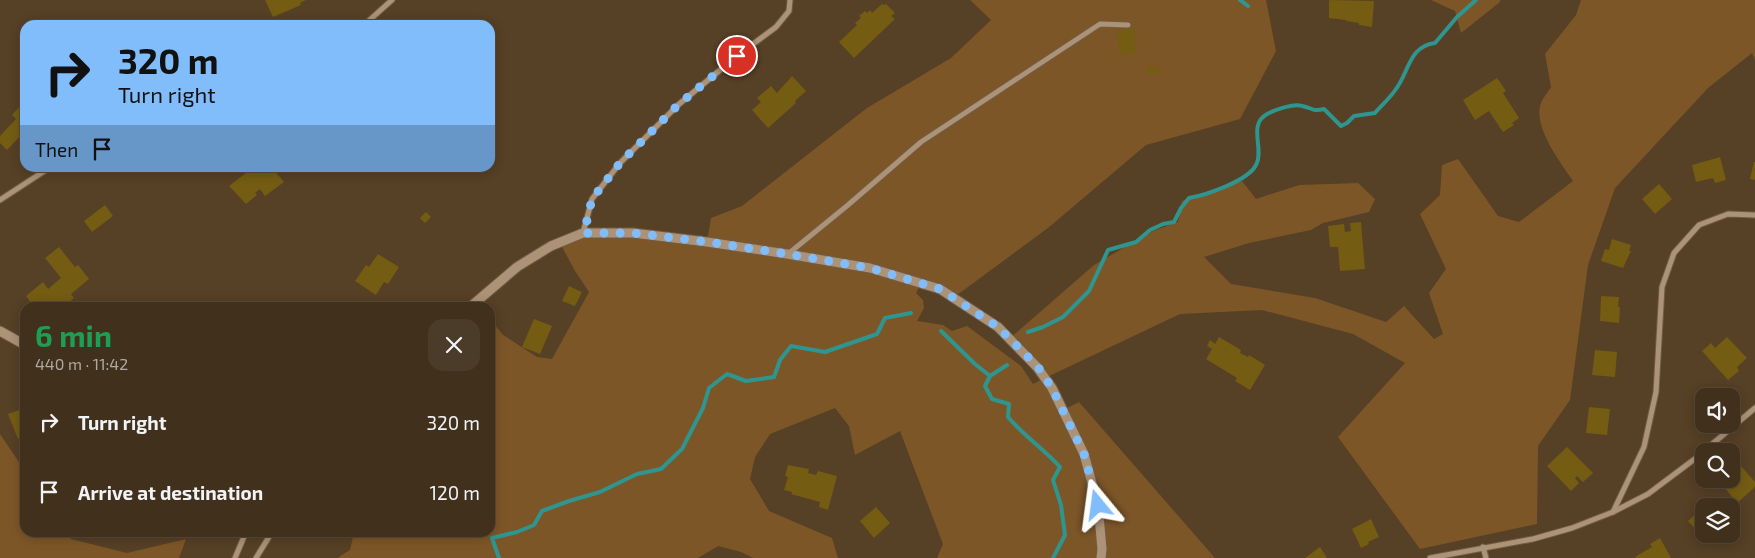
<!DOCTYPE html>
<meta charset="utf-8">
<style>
body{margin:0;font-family:"Exo 2",sans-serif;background:#4b3c29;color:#f1f3f6;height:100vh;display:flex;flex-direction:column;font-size:19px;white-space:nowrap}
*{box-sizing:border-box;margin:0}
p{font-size:16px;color:#aea9a3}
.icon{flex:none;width:28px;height:28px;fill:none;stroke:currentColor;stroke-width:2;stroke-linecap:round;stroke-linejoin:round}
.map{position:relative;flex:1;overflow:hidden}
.details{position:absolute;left:20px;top:302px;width:475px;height:235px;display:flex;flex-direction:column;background:#40301c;border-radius:15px;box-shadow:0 2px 12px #0003,0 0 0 1px #594b3b}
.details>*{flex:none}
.banner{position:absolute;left:20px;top:20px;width:475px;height:152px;border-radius:15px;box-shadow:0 2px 12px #0003,0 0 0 1px #594b3b;background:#80bdfa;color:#111;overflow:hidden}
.tools{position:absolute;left:1695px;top:388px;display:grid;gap:10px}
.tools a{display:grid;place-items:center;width:45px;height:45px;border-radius:10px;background:#40301c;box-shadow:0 2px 12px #0003,0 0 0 1px #594b3b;font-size:25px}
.pin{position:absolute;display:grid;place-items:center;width:42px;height:42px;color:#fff;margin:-21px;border:2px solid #fff;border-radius:50%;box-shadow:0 1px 5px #0007}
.me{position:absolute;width:55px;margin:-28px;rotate:344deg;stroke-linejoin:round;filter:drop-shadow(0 0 4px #0008)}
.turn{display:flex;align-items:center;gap:18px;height:105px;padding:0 15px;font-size:22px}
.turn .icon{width:65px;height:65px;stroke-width:2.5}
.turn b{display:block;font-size:35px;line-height:42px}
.then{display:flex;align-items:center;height:48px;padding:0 15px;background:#0003;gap:10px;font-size:19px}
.round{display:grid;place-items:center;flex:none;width:52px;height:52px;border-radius:15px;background:#4b3c29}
.head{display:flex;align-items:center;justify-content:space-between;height:85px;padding:0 15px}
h1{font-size:30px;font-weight:700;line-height:38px;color:#1e9e55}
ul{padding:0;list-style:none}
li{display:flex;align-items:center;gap:15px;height:70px;padding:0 15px}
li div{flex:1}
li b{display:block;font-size:19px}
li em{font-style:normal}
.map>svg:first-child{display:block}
</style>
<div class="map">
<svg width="1755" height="558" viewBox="0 0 1755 558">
<rect width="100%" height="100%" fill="#564026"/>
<g fill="#7d5628">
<path d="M970 0H1266L1276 51 1240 119 1146 145 1048 228 953 298 921 284 916 293 923 300 924 308 917 321 943 325 952 331 967 326 1021 366 1033 384 1045 378 1009 339 1094 265 1153 231 1178 222 1182 201 1242 181 1256 199 1299 185 1358 183 1375 199 1369 212 1323 223 1311 230 1249 243 1204 257 1231 284 1315 298 1386 322 1404 306 1434 339 1443 334 1429 293 1446 269 1420 214 1440 195 1442 165 1458 159 1498 216 1519 222 1573 181C1561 163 1532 126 1541 103 1543 98 1548 92 1551 87L1545 54 1576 15 1581 0H1755V60L1752 53 1708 88 1615 188 1588 265 1570 400 1538 446 1537 524 1420 549 1338 437 1405 363 1353 334 1262 310 1180 314 1045 378 1063 410 1079 402 1215 558H937L943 544 900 431 855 455 849 426 835 408 770 434 755 457 750 479 769 511 832 538 838 558H753L741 552 718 546 698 558H337L350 550 354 533 490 532V319L503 335 537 357 552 359 589 292 575 271 560 243 583 233 707 242 711 218 742 206 867 108 951 58 991 20Z"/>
<polygon points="1431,0 1500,0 1500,2 1461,33 1455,11"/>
<polygon points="0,434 25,471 25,532 66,533 71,539 127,553 186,539 179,558 0,558"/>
</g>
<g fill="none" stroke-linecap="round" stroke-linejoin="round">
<g stroke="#2f958f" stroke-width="4">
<polyline points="1240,0 1248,6"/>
<polyline points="941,331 975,364 990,376"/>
<path d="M1028 332 1043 327 1063 317 1089 291 1108 250 1136 242 1150 230 1163 224 1174 222 1181 208 1189 198C1206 195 1248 181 1256 165 1264 151 1250 128 1263 117 1269 111 1294 103 1302 106 1313 108 1312 112 1324 109L1341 126 1347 123 1354 116 1375 113C1382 105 1390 98 1396 89 1409 72 1409 46 1435 43L1457 17 1476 0"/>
<path d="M1007 365 990 376 985 386 992 399 1009 404 1008 417C1024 436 1044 449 1060 467L1053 480 1061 505 1065 535 1053 558"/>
<polyline points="499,558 492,538 517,532 534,525 542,511 569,501 600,492 637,474 661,469 682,449 703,408 709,388 727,374 746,381 774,377 780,360 791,346 825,352 877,334 885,318 911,313"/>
</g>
</g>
<g fill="#745c13">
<polygon points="265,0 306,0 300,3 301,5 273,17"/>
<polygon points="1329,0 1374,1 1372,27 1359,25 1359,23 1346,21 1346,20 1329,18"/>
<polygon points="882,4 884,5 886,4 895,13 891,16 895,19 854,58 839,42 857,25 855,23 861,18 859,16 865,11 867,13 870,10 872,13"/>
<polygon points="1134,28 1136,53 1119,54 1117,30"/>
<rect x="1147" y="66" width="11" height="8"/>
<polygon points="792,76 806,91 795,101 796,103 768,128 752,110 761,102 757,98 771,86 777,93"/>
<polygon points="1497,78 1506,91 1503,93 1519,118 1512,123 1514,125 1503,132 1489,111 1475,120 1463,100"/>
<polygon points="21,105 25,108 25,133 24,132 7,150 0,143 0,136 16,119 12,115"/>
<polygon points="1720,157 1726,180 1715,183 1713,178 1696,182 1692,165"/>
<polygon points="1754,162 1755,162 1755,180 1750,179"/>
<polygon points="258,168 272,168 284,182 265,196 260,189 255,193 257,195 246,204 229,186 251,169 253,172"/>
<polygon points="1659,184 1672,199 1655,214 1642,199"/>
<polygon points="105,205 113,216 92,232 84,221"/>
<polygon points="426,212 431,217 425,223 420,218"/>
<polygon points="1361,222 1365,269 1340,271 1338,247 1330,247 1328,226 1344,224 1345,232 1351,231 1350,223"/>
<polygon points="1612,239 1631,245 1629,251 1631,251 1623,268 1601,261 1605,249 1609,250"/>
<polygon points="59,247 75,267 78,265 89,279 71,294 74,298 62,308 35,308 26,296 43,282 48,289 61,278 45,258"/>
<polygon points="378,254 399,267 388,284 384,282 376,295 355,281 366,265 369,267"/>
<polygon points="569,286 582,292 575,306 562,301"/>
<polygon points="1601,296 1619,297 1618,307 1620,307 1619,323 1600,321"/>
<polygon points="534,319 552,326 540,354 522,347"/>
<polygon points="1219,337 1241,350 1240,353 1248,357 1249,355 1265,365 1250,390 1235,381 1237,378 1206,359 1212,349 1207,346 1210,340 1215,344"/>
<polygon points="1727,337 1747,358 1737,367 1739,371 1728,380 1702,351 1711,343 1715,348"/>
<polygon points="1595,350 1617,352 1615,377 1592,375"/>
<polygon points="1589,407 1610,409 1607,435 1586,433"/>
<polygon points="25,408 25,440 24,437 18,439 8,414"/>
<polygon points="1567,447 1593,473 1583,482 1577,476 1575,478 1579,483 1571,491 1547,466"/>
<polygon points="788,465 809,469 808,473 816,475 818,471 837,476 828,510 819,507 820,502 791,494 792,492 784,490 788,477 785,476"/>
<polygon points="1741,466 1755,482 1755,487 1737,503 1725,488 1733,477 1732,475"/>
<polygon points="876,507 890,523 874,538 860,521"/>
<polygon points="1704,507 1704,529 1699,533 1688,521"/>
<polygon points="1371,519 1379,537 1368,542 1369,544 1361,548 1352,529"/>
<polygon points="1660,538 1671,558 1636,558 1635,557 1652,547 1650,544"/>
<polygon points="1320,547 1327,558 1305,558"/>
</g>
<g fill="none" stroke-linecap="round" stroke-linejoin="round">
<defs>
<g id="minor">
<polyline points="364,25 392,0"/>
<polyline points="0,200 49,168"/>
<polyline points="583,233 592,199 620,163 678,105 737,56 776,27 789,11 790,0"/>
<polyline points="788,254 848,205 921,142 1100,24 1128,25"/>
<polyline points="1704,451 1755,408"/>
<polyline points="1613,512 1644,447 1656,392 1662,287 1674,253 1699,225 1728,214 1755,215"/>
<polyline points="1483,547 1486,558"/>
<polyline points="235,558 246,532"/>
<polyline points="256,558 272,532"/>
<polyline points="1430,558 1533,539 1572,528 1613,512 1648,494 1704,452"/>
</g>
<g id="tertiary">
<polyline points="469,308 517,267 551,246 583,233 633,233 707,242 787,254 870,268 940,289 998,327 1037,367 1052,388 1084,454 1098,505 1102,549 1101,558"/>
<polyline points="0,331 25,345"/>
</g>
</defs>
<use href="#minor" stroke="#6f5c46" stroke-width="7"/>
<use href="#tertiary" stroke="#6f5c46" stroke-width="11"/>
<use href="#minor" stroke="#ac9276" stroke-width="5"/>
<use href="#tertiary" stroke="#ac9276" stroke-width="9"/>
</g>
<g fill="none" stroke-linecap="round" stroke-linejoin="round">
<polyline stroke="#80bdfa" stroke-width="9" stroke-dasharray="0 16.2" points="737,56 678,105 620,163 592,199 584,233 633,233 708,242 787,254 870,268 940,289 998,327 1038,367 1052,388 1084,454 1098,505"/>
</g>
</svg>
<div class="tools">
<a><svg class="icon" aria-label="sound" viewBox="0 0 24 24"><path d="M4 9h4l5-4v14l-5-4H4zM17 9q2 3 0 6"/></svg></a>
<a><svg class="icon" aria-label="search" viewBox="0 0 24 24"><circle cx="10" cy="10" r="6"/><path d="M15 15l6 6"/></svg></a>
<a><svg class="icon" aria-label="layers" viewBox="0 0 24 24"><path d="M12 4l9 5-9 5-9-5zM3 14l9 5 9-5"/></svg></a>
</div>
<div class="pin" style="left:737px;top:56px;background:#d93025"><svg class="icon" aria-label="arrive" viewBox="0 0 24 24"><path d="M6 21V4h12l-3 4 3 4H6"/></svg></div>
<svg class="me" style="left:1098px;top:505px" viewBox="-20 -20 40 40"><path d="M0-17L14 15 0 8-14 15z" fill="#80bdfa" stroke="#fff" stroke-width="4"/></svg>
<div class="banner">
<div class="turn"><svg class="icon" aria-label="right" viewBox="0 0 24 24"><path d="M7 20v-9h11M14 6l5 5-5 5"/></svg><div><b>320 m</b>Turn right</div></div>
<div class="then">Then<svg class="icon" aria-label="arrive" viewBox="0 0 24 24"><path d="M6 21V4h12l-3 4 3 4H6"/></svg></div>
</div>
<section class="details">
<div class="head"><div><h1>6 min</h1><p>440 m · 11:42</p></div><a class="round"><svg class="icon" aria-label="close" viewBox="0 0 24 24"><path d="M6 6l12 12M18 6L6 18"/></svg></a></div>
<ul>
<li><svg class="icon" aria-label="right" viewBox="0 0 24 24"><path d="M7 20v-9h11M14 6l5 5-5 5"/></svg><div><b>Turn right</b></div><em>320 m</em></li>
<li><svg class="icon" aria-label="arrive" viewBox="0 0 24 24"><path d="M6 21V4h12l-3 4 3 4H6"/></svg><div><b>Arrive at destination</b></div><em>120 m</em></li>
</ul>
</section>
</div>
